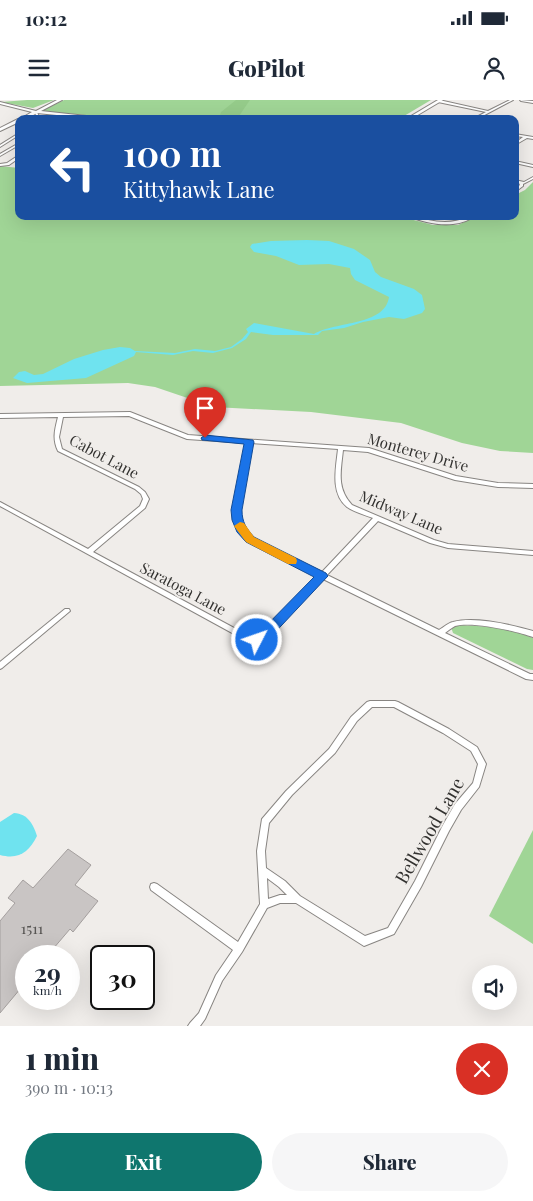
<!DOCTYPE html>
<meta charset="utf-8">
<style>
body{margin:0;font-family:"Playfair Display",serif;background:#f6f6f7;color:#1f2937;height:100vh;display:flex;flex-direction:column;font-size:19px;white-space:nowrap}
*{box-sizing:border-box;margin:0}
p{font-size:16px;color:#747a83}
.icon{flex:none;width:28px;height:28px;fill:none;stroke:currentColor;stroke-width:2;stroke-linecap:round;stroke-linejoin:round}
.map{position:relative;height:926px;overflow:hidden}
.panel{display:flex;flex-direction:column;background:#fff;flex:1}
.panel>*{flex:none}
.top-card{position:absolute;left:15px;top:15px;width:504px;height:105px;border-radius:10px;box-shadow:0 5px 20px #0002;background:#1a4fa0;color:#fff;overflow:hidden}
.controls{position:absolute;left:472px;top:865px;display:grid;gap:10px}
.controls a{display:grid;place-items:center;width:45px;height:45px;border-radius:50%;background:#fff;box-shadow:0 5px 20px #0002;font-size:25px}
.speed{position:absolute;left:15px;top:845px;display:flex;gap:10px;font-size:25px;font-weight:700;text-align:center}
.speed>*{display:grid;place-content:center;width:65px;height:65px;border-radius:50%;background:#fff;box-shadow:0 5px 20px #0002;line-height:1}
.speed small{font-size:12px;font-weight:400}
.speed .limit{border:2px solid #111;border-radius:8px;background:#fff;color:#111}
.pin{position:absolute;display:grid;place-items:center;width:42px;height:42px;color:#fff;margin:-51px -21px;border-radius:50% 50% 50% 0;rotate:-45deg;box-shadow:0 0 5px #0007}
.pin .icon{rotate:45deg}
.me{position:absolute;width:55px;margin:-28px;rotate:49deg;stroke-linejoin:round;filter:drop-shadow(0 0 4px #0008)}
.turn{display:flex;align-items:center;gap:18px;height:105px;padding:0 25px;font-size:22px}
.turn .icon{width:65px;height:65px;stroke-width:2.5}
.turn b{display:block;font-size:35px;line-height:42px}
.round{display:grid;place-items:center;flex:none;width:52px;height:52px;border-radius:26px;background:#f6f6f7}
.head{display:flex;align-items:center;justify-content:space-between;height:85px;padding:0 25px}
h1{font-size:30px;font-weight:800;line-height:38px}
.primary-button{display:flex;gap:10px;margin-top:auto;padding:10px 25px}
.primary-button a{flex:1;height:58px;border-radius:30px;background:#0f766e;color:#fff;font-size:20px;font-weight:800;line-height:58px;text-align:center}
.primary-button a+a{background:#f6f6f7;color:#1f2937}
.status{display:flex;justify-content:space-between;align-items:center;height:35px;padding:0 25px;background:#fff;direction:ltr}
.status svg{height:14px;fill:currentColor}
header{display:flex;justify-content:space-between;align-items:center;height:65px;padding:0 25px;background:#fff;font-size:22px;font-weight:800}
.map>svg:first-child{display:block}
</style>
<div class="status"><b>10:12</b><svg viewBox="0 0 49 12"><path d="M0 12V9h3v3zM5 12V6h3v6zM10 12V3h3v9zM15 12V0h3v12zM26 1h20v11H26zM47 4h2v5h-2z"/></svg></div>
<header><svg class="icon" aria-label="menu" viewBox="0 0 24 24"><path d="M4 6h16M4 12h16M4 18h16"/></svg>GoPilot<svg class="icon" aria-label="person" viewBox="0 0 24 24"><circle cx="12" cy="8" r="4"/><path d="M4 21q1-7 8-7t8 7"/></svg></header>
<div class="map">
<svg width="533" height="926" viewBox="0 0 533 926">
<rect width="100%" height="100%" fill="#f0edea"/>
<g fill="#a0d596">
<polygon points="27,0 54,0 33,8 1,2"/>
<polygon points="64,0 431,0 399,19 127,19 41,11"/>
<polygon points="0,66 19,68 19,116 398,116 433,125 458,125 473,118 515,116 515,95 525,90 533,82 533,353 500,351 462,343 401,323 311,312 214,307 155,287 128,283 0,286"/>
<path d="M457 525C483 526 509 527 533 538V570L527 569 453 533 451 527Z"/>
<polygon points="533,730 533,844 489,816"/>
</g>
<polygon fill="#95cb8a" points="236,0 250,0 237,19 223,18 220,15 221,12"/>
<g fill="#6fe3ef">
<path d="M307 140 329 141 354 149 370 160 375 172 381 177 414 189 422 195 425 209 422 213 404 219 389 217 363 222 344 228 322 231 318 235H273L251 232 246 239 232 248 213 253 193 251 173 255 136 252 134 256 86 278 27 283 13 278 19 272 25 271 34 275 43 274 74 259 103 250 120 247 130 248 135 251 175 253 195 249 215 251 231 247 242 239 248 232 246 229 254 223 314 234C336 221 385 226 389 197L355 180 351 174 350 168 329 164 299 165 276 156 254 152 250 147 252 144 271 141Z"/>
<path d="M14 713C28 714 33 724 37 736 29 752 19 760 0 755V722Z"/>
</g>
<polygon fill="#c9c5c4" stroke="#a49f9e" points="68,749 91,765 75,785 98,801 73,832 70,829 47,856 26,856 26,882 0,913 0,821 15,803 8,798 23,780 33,788"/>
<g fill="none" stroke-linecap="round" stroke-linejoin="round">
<defs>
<g id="street">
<polygon points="439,0 488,11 510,0 513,0 477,19 473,19 486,12 438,2"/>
<polygon points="520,0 533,1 533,3 521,1"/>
<polygon points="36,11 37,12 40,19 37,19 35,12"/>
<polygon points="19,33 19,35 0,47 0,45"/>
<polygon points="515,34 533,37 533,39 527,38 515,45 515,43 523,37 515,36"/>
<polygon points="19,43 19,45 0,56 0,54"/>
<polygon points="19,55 19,58 9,65 0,66 0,64 7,63"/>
<polygon points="533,77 533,79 523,84 523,86 515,92 515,89 520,85 519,83 515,82 515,80 524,82"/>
<path d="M408 116C415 116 421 118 428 120 442 123 455 123 468 117V116H472V118C453 129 428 124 408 116Z"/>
<path d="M130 312 188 335 369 348 456 376 498 383 533 384V388L498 387 455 380 368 352 343 350C341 370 336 388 352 405L434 440 448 444 533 451V455L448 448 430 443 378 421 327 475 439 530C444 527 448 523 453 522 475 516 512 525 533 531V537C516 531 472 521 455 526 451 528 448 531 445 533L530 574H533V580L526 579 323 479 264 541 257 543 245 540 0 406V402L88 449 140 406 143 399 141 394 135 389 58 351C52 339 55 329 58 317L0 318V314ZM129 316 187 339 246 343 234 410V420L248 441 318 476 260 537H257L249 536 93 452 145 408 149 399 145 392 139 387 62 349 59 337 63 317ZM251 343 338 349C336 368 330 393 347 407 354 412 365 415 373 418L322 472 252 439 240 420V410Z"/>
<polygon points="65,509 69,509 70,511 2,568 0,569 0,562"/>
<path d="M370 601H395L398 602 449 629 477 647 486 664 479 687 461 710 449 731 421 787 394 834 364 846 296 803H280L267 808 242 852 222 881 205 919 200 926H188L190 923 199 913 216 875 233 850 151 790 150 787 151 784 154 783 157 784 238 842 260 804 257 751 262 719 286 691 329 649 351 617 367 602ZM372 607H394L443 633 471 651 478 664 473 683 455 704 443 725 415 781 388 828 365 836 300 796 285 781 266 768 265 751 269 723 292 695 335 653 357 621ZM267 778 279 787 287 795H280L268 799Z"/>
</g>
<g id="secondary">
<polygon points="57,0 62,0 41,11 114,19 96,19 37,13 26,19 20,19 32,12 0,4 0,2 36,11"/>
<polygon points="438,0 443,0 411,19 406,19"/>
<polygon points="18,19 19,19 19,22 0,31 0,28"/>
<polygon points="515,61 533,65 533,67 515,63"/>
</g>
</defs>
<use href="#street" stroke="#888582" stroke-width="2"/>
<use href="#secondary" stroke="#888582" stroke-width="2"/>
<use href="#street" fill="#fff" fill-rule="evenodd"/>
<use href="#secondary" fill="#fff" fill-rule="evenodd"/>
</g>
<path fill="#1a73e8" stroke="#114b97" d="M205 335 253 340 254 342 242 410C242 422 246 428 254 437L326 473 328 476 266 542 257 545 253 544 251 540 253 537 257 535 314 477 246 442 237 432 232 420 231 410 244 344 202 340 201 338Z"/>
<polygon fill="#f59e0b" points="240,422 244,423 254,437 296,458 297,461 296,464 288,464 246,442 234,426"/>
<g text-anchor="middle" stroke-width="4" stroke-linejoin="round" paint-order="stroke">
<g font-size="15" fill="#32312f" stroke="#f0edea">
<text transform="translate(418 353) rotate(16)" y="5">Monterey Drive</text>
<text transform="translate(104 357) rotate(28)" y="5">Cabot Lane</text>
<text transform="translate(401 413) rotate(23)" y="5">Midway Lane</text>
<text transform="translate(183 489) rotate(28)" y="5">Saratoga Lane</text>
</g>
<g font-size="15" fill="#585654">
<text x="32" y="834">1511</text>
</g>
<g font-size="18" fill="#32312f" stroke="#f0edea">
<text transform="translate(430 731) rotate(-60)" y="6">Bellwood Lane</text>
</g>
</g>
</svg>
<div class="controls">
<a><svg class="icon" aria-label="sound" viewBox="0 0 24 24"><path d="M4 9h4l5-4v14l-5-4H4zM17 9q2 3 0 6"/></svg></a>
</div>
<div class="speed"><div>29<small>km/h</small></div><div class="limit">30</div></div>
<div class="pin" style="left:205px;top:338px;background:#d93025"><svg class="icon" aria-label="arrive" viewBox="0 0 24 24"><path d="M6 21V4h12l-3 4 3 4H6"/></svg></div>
<svg class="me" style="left:257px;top:540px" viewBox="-20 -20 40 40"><circle r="17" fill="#1a73e8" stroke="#fff" stroke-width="3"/><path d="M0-11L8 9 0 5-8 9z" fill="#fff"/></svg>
<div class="top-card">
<div class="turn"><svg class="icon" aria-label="left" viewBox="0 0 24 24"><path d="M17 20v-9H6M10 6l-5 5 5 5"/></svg><div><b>100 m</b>Kittyhawk Lane</div></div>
</div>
</div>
<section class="panel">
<div class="head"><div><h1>1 min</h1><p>390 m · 10:13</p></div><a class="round" style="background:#d93025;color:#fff"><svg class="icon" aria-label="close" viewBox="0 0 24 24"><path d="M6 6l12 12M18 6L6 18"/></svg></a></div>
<div class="primary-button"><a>Exit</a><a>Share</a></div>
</section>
